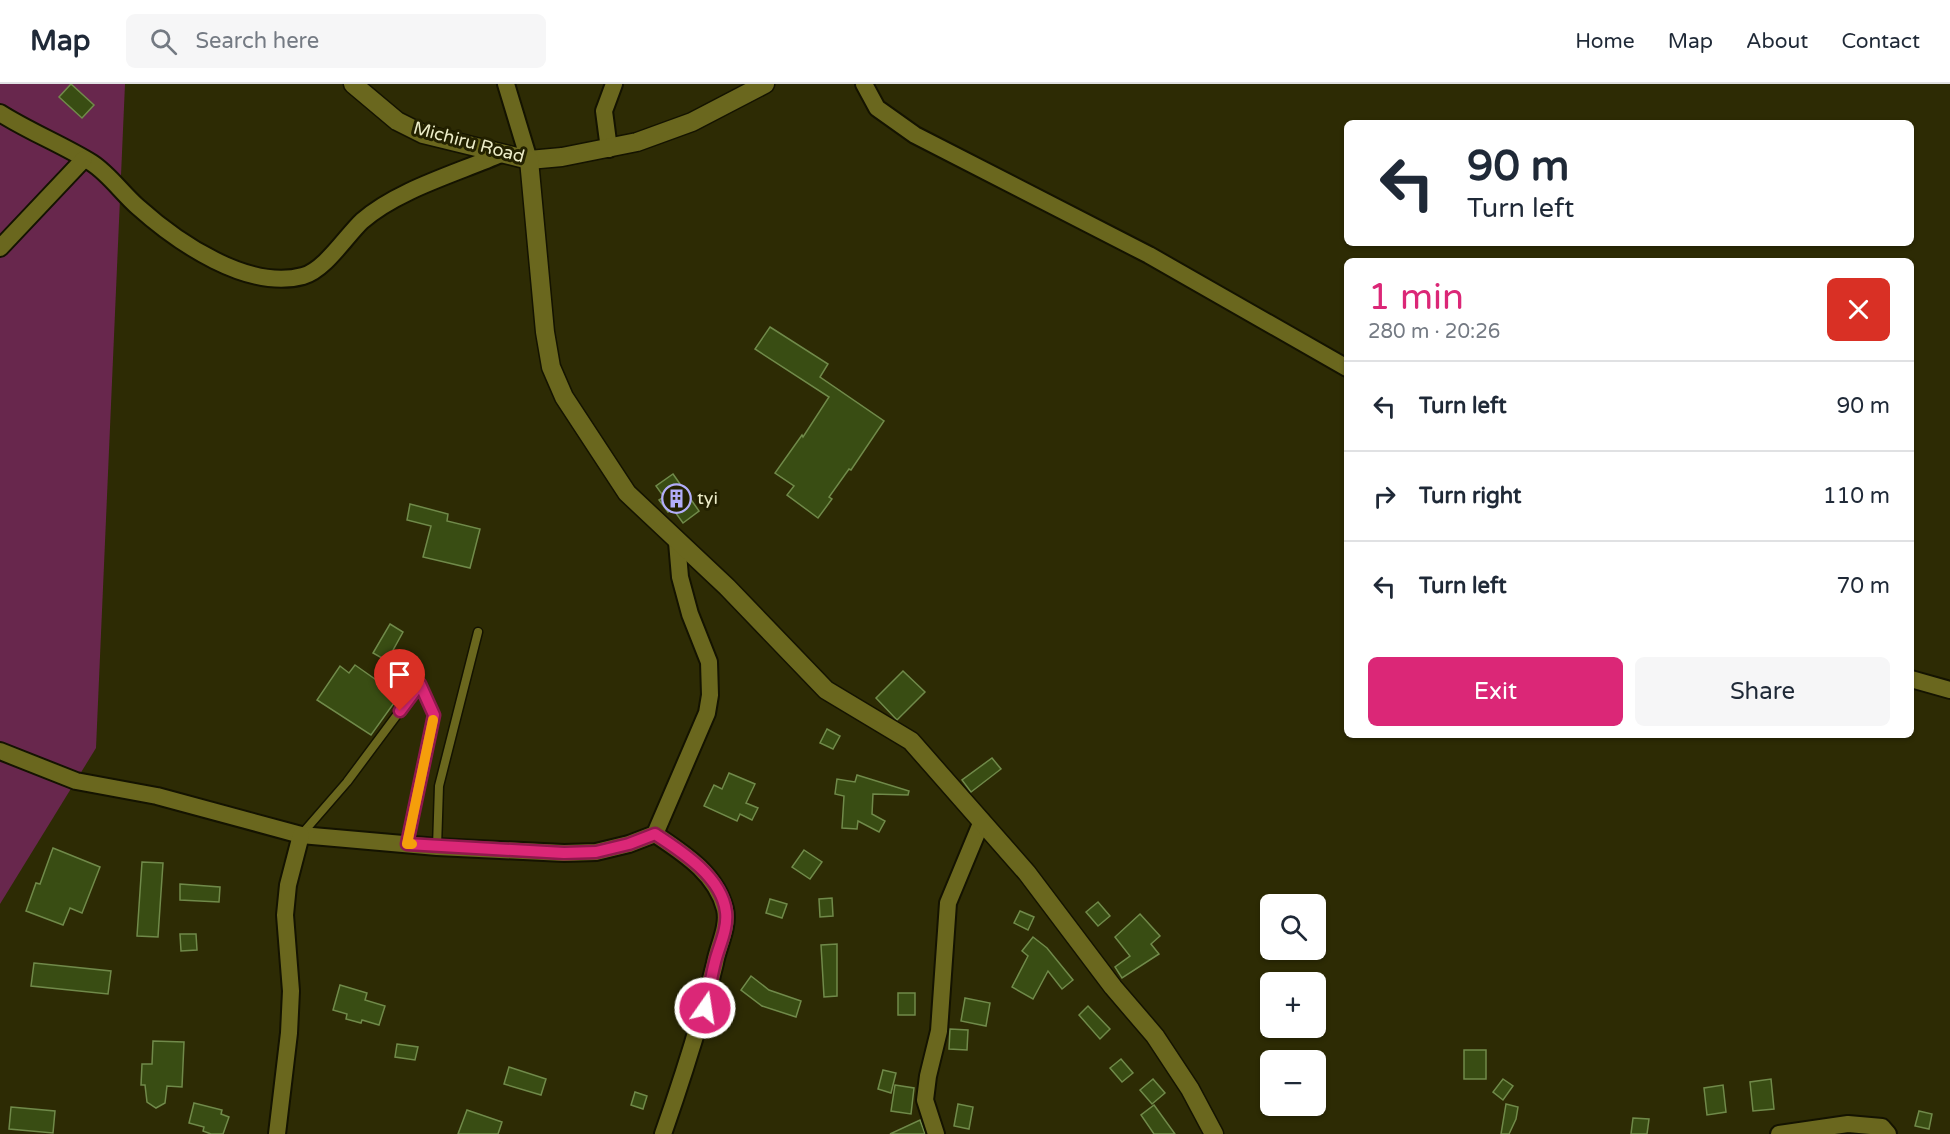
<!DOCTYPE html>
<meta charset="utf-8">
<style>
body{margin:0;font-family:"Varela Round",sans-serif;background:#f6f6f7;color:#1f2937;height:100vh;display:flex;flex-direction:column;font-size:22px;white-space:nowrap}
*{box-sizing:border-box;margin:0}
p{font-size:20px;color:#747a83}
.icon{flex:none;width:33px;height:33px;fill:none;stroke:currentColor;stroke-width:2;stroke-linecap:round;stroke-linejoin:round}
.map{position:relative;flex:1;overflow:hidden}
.drawer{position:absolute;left:1344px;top:174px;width:570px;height:480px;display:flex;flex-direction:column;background:#fff;border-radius:9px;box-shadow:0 2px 4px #0004}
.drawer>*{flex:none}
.hud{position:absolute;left:1344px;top:36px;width:570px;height:126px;border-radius:9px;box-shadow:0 2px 4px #0004;background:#fff;color:#1f2937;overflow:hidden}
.controls{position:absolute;left:1260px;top:810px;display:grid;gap:12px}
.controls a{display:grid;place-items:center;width:66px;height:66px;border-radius:9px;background:#fff;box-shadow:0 2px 4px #0004;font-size:30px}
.pin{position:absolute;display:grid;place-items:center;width:51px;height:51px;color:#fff;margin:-62px -26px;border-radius:50% 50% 50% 0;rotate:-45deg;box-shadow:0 0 6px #0007}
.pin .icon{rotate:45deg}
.me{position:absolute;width:66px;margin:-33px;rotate:13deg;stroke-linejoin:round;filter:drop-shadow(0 0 4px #0008)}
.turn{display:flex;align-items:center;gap:21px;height:126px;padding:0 24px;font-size:27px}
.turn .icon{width:78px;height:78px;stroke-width:2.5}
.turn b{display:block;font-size:42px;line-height:51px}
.round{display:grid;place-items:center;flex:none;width:63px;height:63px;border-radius:9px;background:#f6f6f7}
.headline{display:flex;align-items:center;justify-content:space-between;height:102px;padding:0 24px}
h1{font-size:36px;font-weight:600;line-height:45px;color:#db2777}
.action{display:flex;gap:12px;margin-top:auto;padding:12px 24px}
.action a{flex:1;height:69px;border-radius:9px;background:#db2777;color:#fff;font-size:24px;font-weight:600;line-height:69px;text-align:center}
.action a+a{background:#f6f6f7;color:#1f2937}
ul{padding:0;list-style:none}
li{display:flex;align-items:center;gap:18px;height:90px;padding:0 24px;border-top:2px solid #e0e1e3}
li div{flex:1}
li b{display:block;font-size:22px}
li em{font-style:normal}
header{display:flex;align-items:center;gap:36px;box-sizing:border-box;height:84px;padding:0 30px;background:#fff;border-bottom:2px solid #e0e1e3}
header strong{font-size:28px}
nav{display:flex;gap:33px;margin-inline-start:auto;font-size:21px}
.search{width:420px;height:54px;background:#f6f6f7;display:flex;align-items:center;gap:15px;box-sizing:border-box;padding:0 21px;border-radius:9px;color:#747a83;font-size:22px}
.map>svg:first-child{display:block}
</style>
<header>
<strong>Map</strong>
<div class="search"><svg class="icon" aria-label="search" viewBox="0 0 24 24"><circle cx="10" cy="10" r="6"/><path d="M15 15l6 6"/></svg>Search here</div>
<nav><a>Home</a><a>Map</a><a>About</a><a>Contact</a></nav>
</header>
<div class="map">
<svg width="1950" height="1050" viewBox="0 0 1950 1050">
<rect width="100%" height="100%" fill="#2d2b04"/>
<polygon fill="#68274d" points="0,0 125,0 96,664 0,820"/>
<g fill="#394d13" stroke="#708a4a" stroke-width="1.5">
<polygon points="71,0 94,21 82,34 59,13"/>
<polygon points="770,243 828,280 820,293 884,337 851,386 849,385 829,413 832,415 818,434 787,411 794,402 775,389 802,351 803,353 829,313 755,265"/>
<polygon points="673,390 699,427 683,439 673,425 668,428 659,416 664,413 656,402"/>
<polygon points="410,420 448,430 447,437 480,445 470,484 423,473 431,442 407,436"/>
<polygon points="390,540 403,548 387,577 373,569"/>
<polygon points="355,581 399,612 371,651 317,616 340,582 349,589"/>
<polygon points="903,587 925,608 897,636 876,614"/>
<polygon points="827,645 840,652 833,665 820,659"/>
<polygon points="992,674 1001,685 971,708 962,696"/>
<polygon points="729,689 755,700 746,719 758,724 752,736 740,730 737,737 704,722 714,701 722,705"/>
<polygon points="857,691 909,707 908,711 873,710 872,730 885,737 879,748 858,737 857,745 842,744 844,712 835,710 837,695 855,698"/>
<polygon points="53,764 100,783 82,829 70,824 63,841 26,827 36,799 40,800"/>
<polygon points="804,766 822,778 810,795 792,783"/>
<polygon points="142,778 163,779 158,853 137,852"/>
<polygon points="180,800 220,803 219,818 180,816"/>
<polygon points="832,814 833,832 820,833 819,815"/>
<polygon points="770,815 787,820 782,834 766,829"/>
<polygon points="1098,818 1110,832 1098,842 1086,828"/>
<polygon points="1020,827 1034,833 1028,846 1014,839"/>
<polygon points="1140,830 1160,852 1151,860 1159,870 1122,894 1115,883 1130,872 1115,853"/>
<polygon points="180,850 196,850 197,866 181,867"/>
<polygon points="1033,853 1047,864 1073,896 1062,905 1048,887 1033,915 1012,903 1028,872 1022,867"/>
<polygon points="837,860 837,912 824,913 821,861"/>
<polygon points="34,879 111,887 108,910 31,902"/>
<polygon points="751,892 769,906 801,917 796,933 762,922 741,906"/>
<polygon points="340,901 367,909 365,916 385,922 379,941 362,936 361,939 346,935 347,930 333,926"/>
<rect x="898" y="909" width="17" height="22"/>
<polygon points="965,914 990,919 986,942 961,937"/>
<polygon points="1088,922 1110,945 1100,955 1079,931"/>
<polygon points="950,945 968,946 967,966 949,965"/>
<polygon points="153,957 184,958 182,1003 167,1002 165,1019 156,1024 147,1018 145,1001 141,1001 142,980 152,980"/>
<polygon points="397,960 418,963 415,976 395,973"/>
<rect x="1464" y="966" width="22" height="29"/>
<polygon points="1121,975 1133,989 1122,998 1110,984"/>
<polygon points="509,983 546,995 541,1011 504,1000"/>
<polygon points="883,986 896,989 891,1009 878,1005"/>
<polygon points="1153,995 1165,1009 1152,1020 1140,1006"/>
<polygon points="1503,995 1513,1002 1503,1016 1493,1008"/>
<polygon points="1771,995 1774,1025 1753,1027 1750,998"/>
<polygon points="895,1001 914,1004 911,1030 891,1027"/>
<polygon points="1723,1001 1726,1028 1707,1031 1704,1004"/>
<polygon points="635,1008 647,1012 643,1025 631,1021"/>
<polygon points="194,1019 222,1026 221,1030 229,1033 223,1050 211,1050 203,1047 204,1043 189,1039"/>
<polygon points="958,1020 973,1023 969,1045 954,1042"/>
<polygon points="1506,1020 1518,1023 1516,1035 1509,1050 1501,1050"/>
<polygon points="1154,1021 1175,1050 1154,1050 1141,1031"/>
<polygon points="11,1023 55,1027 53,1049 9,1045"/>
<polygon points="467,1026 502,1038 498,1050 458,1050"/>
<polygon points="1919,1027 1932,1030 1929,1045 1915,1042"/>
<polygon points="1633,1034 1649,1035 1647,1050 1631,1050"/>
<polygon points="920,1036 925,1050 890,1050"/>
</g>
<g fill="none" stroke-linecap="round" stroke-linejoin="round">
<defs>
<g id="service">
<polyline points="301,751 347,698 420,600 434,631 407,760"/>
<polyline points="437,763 439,702 478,548"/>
</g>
<g id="minor">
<polyline points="506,0 529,76"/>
<polyline points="864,0 877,24 915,51 1149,171 1347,284"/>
<path d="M0 29C30 48 63 61 92 79 109 90 122 109 138 123 177 158 248 207 303 192 325 186 346 152 362 137 397 106 457 89 501 70"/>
<polyline points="609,65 604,27 614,0"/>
<polyline points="0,164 84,75"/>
<polyline points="1911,595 1950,606"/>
<polyline points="0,667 76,697 157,712 301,751 437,763 564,769 596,768 629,760 655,750 707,629 710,611 709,578 690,530 680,493 677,458"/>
<path d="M655 750C683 769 716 789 725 825 729 843 718 862 715 879 701 937 683 993 663 1050"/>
<polyline points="277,1050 289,949 291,907 285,831 288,801 301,751"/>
<polyline points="936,1050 925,1016 928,992 939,947 948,819 982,737"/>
<polyline points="1779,1050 1848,1040 1882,1043 1888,1050"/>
</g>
<g id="tertiary">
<polyline points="353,0 397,37 423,50 529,76 562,73 637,58 692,38 765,0"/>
<polyline points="529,76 545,248 551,283 564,313 627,409 727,503 826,606 911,657 1027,789 1113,903 1155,952 1190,1005 1214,1050"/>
</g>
</defs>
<use href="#service" stroke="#141301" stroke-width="11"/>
<use href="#minor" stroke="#141301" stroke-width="20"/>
<use href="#tertiary" stroke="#141301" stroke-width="21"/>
<use href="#service" stroke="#6a671e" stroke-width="8"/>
<use href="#minor" stroke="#6a671e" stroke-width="16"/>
<use href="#tertiary" stroke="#6a671e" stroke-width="18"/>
</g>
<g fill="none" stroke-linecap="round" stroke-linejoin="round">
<defs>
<path id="route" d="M400 627 420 600 434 631 407 760 564 769 596 768 629 760 655 750C681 767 722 793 726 828 728 845 719 862 715 878 711 893 709 909 705 924"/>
</defs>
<use href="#route" stroke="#8e194d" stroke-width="15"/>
<use href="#route" stroke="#db2777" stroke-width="10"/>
<polyline stroke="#f59e0b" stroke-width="10" points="412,760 407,760 433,636"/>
</g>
<defs>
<symbol id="building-ring" viewBox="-11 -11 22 22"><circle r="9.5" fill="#232100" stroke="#b2adf9" stroke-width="1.5"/><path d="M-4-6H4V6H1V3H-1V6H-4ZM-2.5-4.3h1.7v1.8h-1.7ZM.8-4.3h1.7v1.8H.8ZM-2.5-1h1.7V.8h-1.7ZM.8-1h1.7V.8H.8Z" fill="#b2adf9"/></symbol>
</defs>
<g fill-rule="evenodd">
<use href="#building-ring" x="660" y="398" width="33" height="33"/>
</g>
<g text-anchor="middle" stroke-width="6" stroke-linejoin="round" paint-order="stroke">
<g font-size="18" fill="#ececc8" stroke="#232100">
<text transform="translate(469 58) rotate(15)" y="6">Michiru Road</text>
</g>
<g font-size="18" fill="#ececc8" stroke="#232100" text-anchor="start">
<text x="697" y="420">tyi</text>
</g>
</g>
</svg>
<div class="controls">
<a><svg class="icon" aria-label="search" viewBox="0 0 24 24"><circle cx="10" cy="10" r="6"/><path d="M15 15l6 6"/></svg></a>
<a>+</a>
<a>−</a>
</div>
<div class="pin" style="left:400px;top:627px;background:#d93025"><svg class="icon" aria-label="arrive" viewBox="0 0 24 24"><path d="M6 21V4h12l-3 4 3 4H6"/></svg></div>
<svg class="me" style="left:705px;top:924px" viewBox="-20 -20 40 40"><circle r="17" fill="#db2777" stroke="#fff" stroke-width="3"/><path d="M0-11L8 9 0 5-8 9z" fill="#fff"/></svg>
<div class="hud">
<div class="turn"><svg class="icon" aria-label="left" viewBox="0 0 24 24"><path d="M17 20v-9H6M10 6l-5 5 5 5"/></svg><div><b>90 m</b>Turn left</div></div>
</div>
<section class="drawer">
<div class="headline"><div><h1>1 min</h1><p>280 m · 20:26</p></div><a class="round" style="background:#d93025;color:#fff"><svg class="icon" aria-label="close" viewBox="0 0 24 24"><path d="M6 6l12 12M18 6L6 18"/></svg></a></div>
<ul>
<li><svg class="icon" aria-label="left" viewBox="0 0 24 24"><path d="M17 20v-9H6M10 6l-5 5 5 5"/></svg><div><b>Turn left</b></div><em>90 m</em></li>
<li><svg class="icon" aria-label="right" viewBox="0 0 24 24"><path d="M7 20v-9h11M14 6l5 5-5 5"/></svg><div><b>Turn right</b></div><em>110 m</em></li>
<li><svg class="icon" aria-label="left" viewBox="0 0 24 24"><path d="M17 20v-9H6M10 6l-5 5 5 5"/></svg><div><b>Turn left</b></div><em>70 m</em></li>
</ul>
<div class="action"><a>Exit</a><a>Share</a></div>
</section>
</div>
